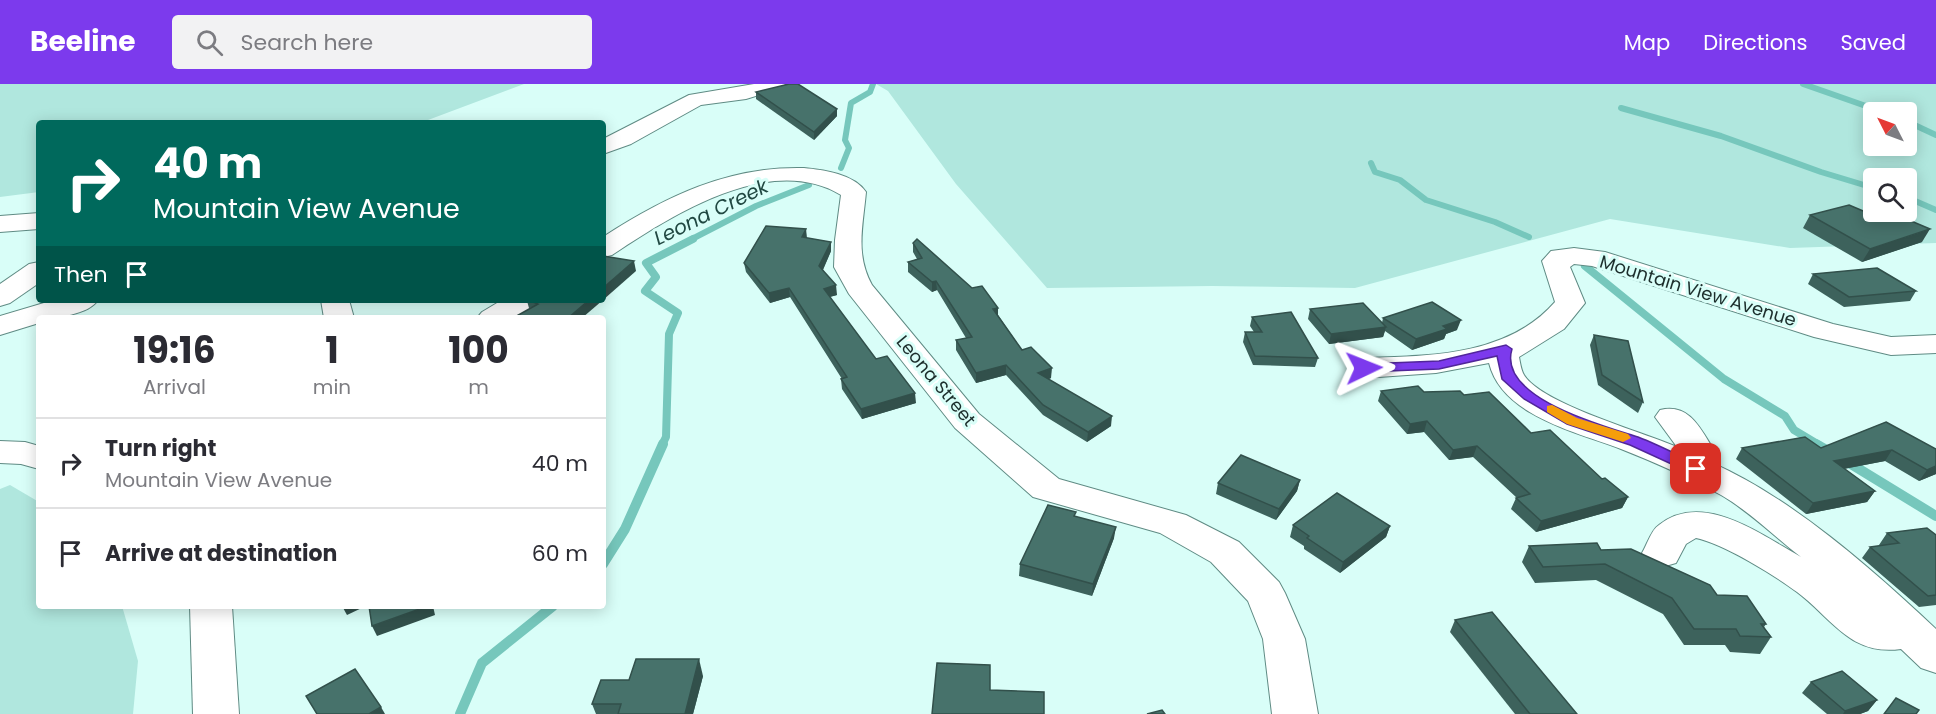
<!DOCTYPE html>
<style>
body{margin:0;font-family:Poppins,sans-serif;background:#f2f2f3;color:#2b2b33;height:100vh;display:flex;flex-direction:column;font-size:22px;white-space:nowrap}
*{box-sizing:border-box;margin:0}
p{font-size:20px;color:#7c7c81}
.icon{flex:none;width:33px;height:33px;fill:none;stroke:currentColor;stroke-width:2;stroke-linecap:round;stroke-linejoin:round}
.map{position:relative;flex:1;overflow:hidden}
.panel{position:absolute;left:36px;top:231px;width:570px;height:294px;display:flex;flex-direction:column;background:#fff;border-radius:6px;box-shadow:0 3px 15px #0003}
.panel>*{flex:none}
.top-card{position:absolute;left:36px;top:36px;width:570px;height:183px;border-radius:6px;box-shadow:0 3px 15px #0003;background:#00695c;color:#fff;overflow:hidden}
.needle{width:39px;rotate:312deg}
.fabs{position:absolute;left:1863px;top:18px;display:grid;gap:12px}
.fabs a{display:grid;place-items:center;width:54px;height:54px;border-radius:6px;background:#fff;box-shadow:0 3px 15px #0003;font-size:30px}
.pin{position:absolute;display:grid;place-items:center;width:51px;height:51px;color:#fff;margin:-26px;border-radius:12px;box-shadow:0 3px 9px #0006}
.me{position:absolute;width:66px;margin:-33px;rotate:88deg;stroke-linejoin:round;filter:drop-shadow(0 0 4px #0008)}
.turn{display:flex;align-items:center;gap:21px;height:126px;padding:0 18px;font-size:27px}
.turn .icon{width:78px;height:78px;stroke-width:2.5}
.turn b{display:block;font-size:42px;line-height:51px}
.then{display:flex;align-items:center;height:57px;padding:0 18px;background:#0003;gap:12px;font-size:22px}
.eta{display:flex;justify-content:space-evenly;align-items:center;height:102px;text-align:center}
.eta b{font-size:36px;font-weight:700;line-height:42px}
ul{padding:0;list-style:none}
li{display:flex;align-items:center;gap:18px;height:90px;padding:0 18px;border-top:2px solid #e1e1e2}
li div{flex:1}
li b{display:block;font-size:22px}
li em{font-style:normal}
header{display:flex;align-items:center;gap:36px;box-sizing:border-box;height:84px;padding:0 30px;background:#7c3aed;color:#fff}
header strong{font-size:28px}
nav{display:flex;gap:33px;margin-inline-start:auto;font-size:21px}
.search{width:420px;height:54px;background:#f2f2f3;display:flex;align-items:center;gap:15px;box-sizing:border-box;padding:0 21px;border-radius:6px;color:#7c7c81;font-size:22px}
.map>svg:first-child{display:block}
</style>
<header>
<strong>Beeline</strong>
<div class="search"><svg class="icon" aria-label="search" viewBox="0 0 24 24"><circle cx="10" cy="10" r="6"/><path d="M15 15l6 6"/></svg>Search here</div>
<nav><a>Map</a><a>Directions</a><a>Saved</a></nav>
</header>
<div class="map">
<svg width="1936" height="630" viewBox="0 0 1936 630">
<rect width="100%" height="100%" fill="#d9fef8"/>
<g fill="#b0e7de" fill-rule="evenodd">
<polygon points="0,0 524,0 420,39 39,39 39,108 0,113"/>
<path d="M876 0H1936V159L1790 164 1610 135 1355 204 1212 202 1047 204 956 100 888 7ZM1874 28H1906V62H1874ZM1874 94H1906V128H1874Z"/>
<polygon points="10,401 39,418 39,522 122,522 138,577 133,630 0,630 0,405"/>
</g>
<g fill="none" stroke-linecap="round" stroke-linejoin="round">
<g stroke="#76c7bc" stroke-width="6">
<polyline points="1803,0 1883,28"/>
<polyline points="1621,24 1721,52 1821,88 1874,104"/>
<polyline points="1906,37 1936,51"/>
<polyline points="1371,79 1375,88 1400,96 1426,116 1495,138 1529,153"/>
<polyline points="841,84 849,64 845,56 851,19 870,8 873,0"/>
<polyline points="1906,113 1936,126"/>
<polyline points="690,156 756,122 809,101"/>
</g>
<g stroke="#76c7bc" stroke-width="8">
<polyline points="1585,182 1724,295 1785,332 1794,346 1819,361"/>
<polyline points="662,361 666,353 669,250 678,229 645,207 656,193 646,179 693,155"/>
</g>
<g stroke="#76c7bc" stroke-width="10">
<polyline points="1816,360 1832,369"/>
<polyline points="1846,377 1936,432"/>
<polyline points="603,480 625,445 663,360"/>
<polyline points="460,630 482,579 553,522"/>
</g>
<defs>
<g id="minor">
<polygon points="754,0 785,0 782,4 746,15 701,21 631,60 603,70 603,55 689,11"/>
<path d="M804 84C824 86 854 90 866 108 863 142 855 170 872 201L979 330 1059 395 1186 431 1239 458 1279 498 1285 509 1305 555 1318 630H1272L1263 555 1248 517 1211 478 1160 449 1033 413 955 344 849 210 834 183 835 156 841 111C770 68 672 131 612 171L603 173V153C665 113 728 82 804 84Z"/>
<polygon points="39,129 39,145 0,148 0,132"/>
<path d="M1574 164 1605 168 1833 240 1891 253 1936 251V269L1891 271 1814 253 1592 182 1574 180 1570 183 1585 219 1564 245 1519 273C1520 278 1521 286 1524 291 1542 320 1643 348 1677 363L1655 333 1660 326C1691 318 1702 348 1717 371L1712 379C1792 414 1872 485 1936 545V589L1921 584 1901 565C1850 572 1833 535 1797 508 1774 491 1724 460 1696 454L1686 460 1676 479 1662 483 1648 479 1642 469C1647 461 1651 446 1659 441 1703 406 1761 451 1801 473 1775 453 1749 427 1721 411 1690 394 1654 378 1621 365 1577 348 1502 332 1489 279L1436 289 1364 294 1353 291 1348 284 1353 277 1364 274C1430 272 1508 272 1555 218L1542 177 1551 167Z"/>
<polygon points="39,178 39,199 10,219 0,222 0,200 29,180"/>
<path d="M54 216H98C88 231 56 234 39 234V239L0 251V232Z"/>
<polygon points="321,216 349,216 354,234 324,234"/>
<path d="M502 216H537C523 237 500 234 477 234L482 228Z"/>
<polygon points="0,357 25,358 39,362 39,385 21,380 0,379"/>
<polygon points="190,522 232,522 239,630 193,630"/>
</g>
</defs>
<use href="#minor" stroke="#5f8b84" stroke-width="2"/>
<use href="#minor" fill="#fff" fill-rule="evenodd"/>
</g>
<g fill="#3d625c">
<polygon points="756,8 837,25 837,32 814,56 756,15"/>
<polygon points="1810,131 1922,158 1862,178 1803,144"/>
<polygon points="807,154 831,167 823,186 837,211 830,213 876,275 916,319 862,335 842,305 841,295 842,295 790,213 770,219 746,188 744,179"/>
<polygon points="913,159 998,231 1022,266 1051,294 1049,295 1111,342 1087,358 1043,331 1006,291 976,299 956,266 956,256 966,254 937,206 932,208 908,188 908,178 917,175 913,168"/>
<polygon points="1813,190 1916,207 1910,217 1844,223 1808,200"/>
<polygon points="603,216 529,224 527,217"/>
<polygon points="1310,225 1382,239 1383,234 1457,246 1446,250 1444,255 1412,266 1385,247 1383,253 1329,260 1308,235"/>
<polygon points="1252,233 1318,274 1315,283 1253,281 1243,258 1245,248 1254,248 1250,242"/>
<polygon points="1594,251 1643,318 1638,329 1598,301 1590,261"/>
<polygon points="1381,307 1424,308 1464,311 1531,349 1628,413 1622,424 1536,448 1511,425 1516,414 1517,414 1473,373 1449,376 1424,348 1407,350 1378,317"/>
<polygon points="1886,338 1936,390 1919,397 1885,377 1844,385 1875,407 1867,418 1806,430 1736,375 1742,364 1821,364"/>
<polygon points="1300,396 1297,407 1276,436 1216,410 1218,399"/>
<polygon points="1076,433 1114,454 1092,512 1019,492 1020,480"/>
<polygon points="1293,441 1390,442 1386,453 1340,489 1304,465 1304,462 1290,453"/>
<polygon points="1887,449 1936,451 1936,521 1919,523 1862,474 1870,463 1880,462 1879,461"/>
<polygon points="1529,462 1601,466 1717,511 1766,540 1764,543 1771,553 1760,570 1730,568 1725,561 1684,561 1663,530 1596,496 1535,499 1522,478"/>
<polygon points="1455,536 1577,630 1515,630 1450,548"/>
<polygon points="703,592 693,630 596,630 592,620 629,596"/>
<polygon points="1811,598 1877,616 1868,627 1860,630 1827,630 1802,609"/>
</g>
<g fill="#32504b">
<polygon points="837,25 837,32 814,56 814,48"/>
<polygon points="806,145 807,154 802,153"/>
<polygon points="1930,145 1922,158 1862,178 1870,165"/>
<polygon points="831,158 831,167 820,192 819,182"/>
<polygon points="634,177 636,187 603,216 603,204"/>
<polygon points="936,197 937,206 932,208 932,198"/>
<polygon points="836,201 837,211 825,214 824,205"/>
<polygon points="789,204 790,213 770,219 769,209"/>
<polygon points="589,216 603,216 582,234 568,234"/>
<polygon points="998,224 998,234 993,225"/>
<polygon points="1461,236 1457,246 1446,250 1444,255 1412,266 1416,255 1443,242"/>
<polygon points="1386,243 1383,253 1329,260 1331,250"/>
<polygon points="1006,281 1006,291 976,299 976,289"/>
<polygon points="1052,284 1051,294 1038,299 1038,289"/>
<polygon points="915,309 916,319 862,335 861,325"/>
<polygon points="1112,332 1111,342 1087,358 1088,348"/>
<polygon points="1427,337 1424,348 1407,350 1410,340"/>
<polygon points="1477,362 1473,373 1449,376 1453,366"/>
<polygon points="1892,366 1885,377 1827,388 1834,377"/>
<polygon points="1936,382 1936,390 1919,397 1927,386"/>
<polygon points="1300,396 1297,407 1276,436 1279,425"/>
<polygon points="1875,407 1867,418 1806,430 1813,419"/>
<polygon points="1628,413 1622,424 1536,448 1541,437"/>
<polygon points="1390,442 1386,453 1340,489 1343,478"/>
<polygon points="1116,443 1114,454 1092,512 1093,500"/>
<polygon points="342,522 366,522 347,531"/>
<polygon points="428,522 433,522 435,531 377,552 372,542"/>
<polygon points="699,575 703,592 693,630 685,630"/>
<polygon points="1877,616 1868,627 1860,630 1843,630 1845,627"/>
<polygon points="381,623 385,630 369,630"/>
</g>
<g fill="#47726b" stroke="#32504b" stroke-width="1.5">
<polygon points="789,0 798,0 837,25 814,48 756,8"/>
<polygon points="1849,121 1882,135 1897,131 1930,145 1870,165 1810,131"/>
<polygon points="766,142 806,145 802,153 831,158 819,182 836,201 824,205 876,275 887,272 915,309 861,325 841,295 847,293 789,204 769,209 744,179"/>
<polygon points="917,155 972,204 982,202 998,224 993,225 1022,266 1031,263 1052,284 1038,289 1112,332 1088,348 1043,321 1006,281 976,289 956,256 972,253 936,197 932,198 908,178 922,174 913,159"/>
<polygon points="603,172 634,177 603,204"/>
<polygon points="1877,184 1916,207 1849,213 1813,190"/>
<polygon points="528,216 589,216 568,234 513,234 538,220"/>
<polygon points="1432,218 1461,236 1443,242 1447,245 1416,255 1383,234"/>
<polygon points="1363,219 1386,243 1331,250 1310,225"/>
<polygon points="1291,228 1318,274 1255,272 1245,248 1262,248 1252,233"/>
<polygon points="1594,251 1628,257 1643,318 1602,291"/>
<polygon points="1418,302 1424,308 1460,307 1464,311 1489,308 1531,349 1550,346 1602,395 1605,394 1628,413 1541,437 1516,414 1530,410 1477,362 1453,366 1427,337 1410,340 1381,307"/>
<polygon points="1886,338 1936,365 1936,382 1927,386 1892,366 1834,377 1875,407 1813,419 1742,364 1805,353 1821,364"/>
<polygon points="1241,371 1300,396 1279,425 1218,399"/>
<polygon points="1337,409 1390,442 1343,478 1307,454 1309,452 1293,441"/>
<polygon points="1048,421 1076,428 1074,432 1116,443 1093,500 1020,480"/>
<polygon points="1927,444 1936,451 1936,511 1928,512 1870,463 1899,459 1887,449"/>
<polygon points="1597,459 1601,466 1631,465 1710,501 1717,511 1747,512 1766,540 1761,540 1771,553 1740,552 1736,545 1694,545 1672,514 1605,480 1543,483 1529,462"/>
<polygon points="369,522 428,522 372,542"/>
<polygon points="1492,528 1577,630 1530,630 1455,536"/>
<polygon points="636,575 699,575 685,630 618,630 621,620 592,620 601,596 629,596"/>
<polygon points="937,579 990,581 990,606 1044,608 1044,630 932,630"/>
<polygon points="355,585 381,623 369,630 317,630 306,612"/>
<polygon points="1842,587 1877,616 1845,627 1811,598"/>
<polygon points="1896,614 1919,626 1916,630 1884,630"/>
<polygon points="1162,626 1165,630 1147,630"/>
</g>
<path fill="#7c3aed" stroke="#51269a" stroke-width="1.5" d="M1506 261 1512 265C1497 314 1604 342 1638 353 1659 361 1680 372 1701 382L1703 385 1701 389H1691L1630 361 1567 340 1524 315 1502 295 1497 272 1439 285 1364 288 1358 284 1364 280 1439 277Z"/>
<polygon fill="#f59e0b" points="1552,321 1577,334 1628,350 1631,354 1623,358 1567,340 1547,328 1547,322"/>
<g text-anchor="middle" stroke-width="6" stroke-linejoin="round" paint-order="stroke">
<g font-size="18" fill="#1c2e2c" stroke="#d9fef8">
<text transform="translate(1698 207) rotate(17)" y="6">Mountain View Avenue</text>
<text transform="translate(936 297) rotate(50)" y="6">Leona Street</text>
</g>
<g font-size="20" font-style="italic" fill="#214842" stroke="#d9fef8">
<text transform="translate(711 128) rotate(-26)" y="7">Leona Creek</text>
</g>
</g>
</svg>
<div class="fabs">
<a><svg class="needle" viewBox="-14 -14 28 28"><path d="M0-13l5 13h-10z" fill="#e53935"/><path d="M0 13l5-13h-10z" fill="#7c7c81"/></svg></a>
<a><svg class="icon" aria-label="search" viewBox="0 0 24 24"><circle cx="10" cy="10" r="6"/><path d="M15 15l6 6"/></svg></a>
</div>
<div class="pin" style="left:1696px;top:385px;background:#d93025"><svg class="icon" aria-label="arrive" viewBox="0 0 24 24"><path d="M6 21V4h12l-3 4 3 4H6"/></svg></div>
<svg class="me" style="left:1364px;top:284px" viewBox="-20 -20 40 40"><path d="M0-17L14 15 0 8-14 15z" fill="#7c3aed" stroke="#fff" stroke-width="4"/></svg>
<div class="top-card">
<div class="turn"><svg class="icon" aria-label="right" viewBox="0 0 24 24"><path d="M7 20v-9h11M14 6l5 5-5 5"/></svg><div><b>40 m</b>Mountain View Avenue</div></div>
<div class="then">Then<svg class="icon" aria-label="arrive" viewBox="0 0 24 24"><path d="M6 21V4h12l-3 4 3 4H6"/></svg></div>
</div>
<section class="panel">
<div class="eta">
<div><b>19:16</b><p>Arrival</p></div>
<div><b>1</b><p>min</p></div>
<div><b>100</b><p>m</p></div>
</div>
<ul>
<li><svg class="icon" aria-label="right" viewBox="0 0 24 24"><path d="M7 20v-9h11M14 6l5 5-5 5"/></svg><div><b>Turn right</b><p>Mountain View Avenue</p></div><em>40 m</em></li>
<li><svg class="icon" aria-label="arrive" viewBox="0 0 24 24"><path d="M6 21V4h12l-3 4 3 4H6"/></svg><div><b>Arrive at destination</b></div><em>60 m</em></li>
</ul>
</section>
</div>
